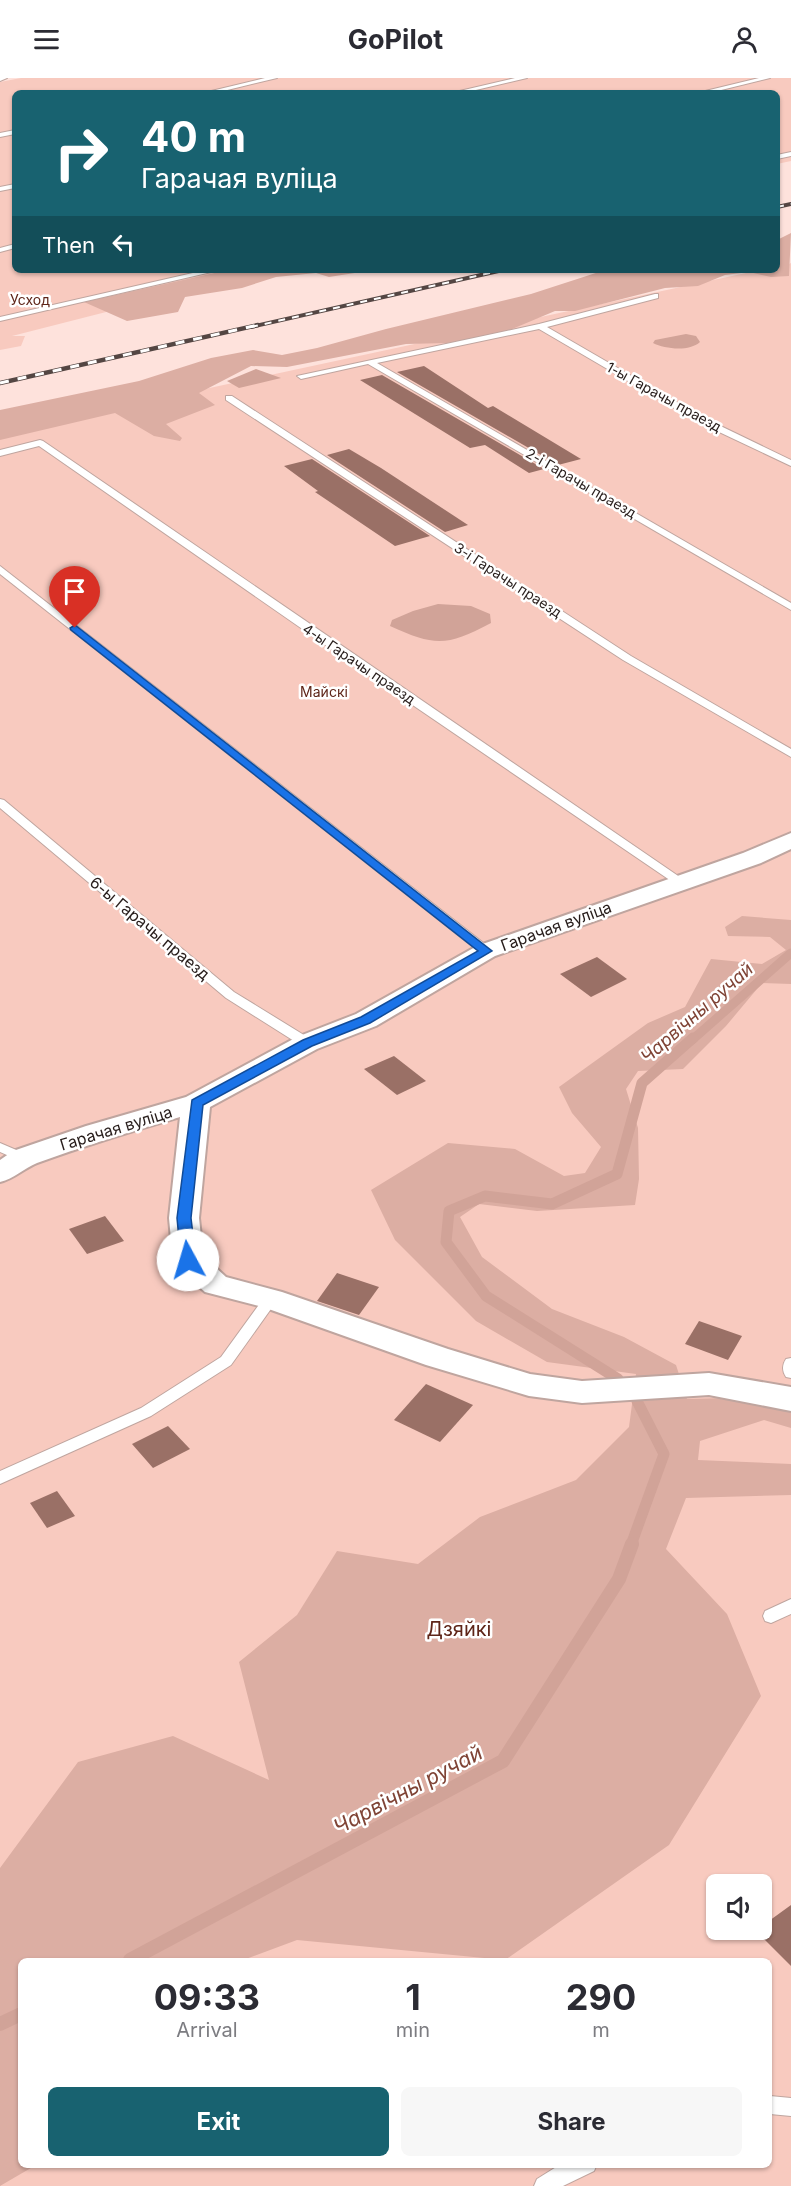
<!DOCTYPE html>
<meta charset="utf-8">
<style>
body{margin:0;font-family:Inter,sans-serif;background:#f7f7f7;color:#2b2b33;height:100vh;display:flex;flex-direction:column;font-size:22px;white-space:nowrap}
*{box-sizing:border-box;margin:0}
p{font-size:20px;color:#7c7c81}
.icon{flex:none;width:33px;height:33px;fill:none;stroke:currentColor;stroke-width:2;stroke-linecap:round;stroke-linejoin:round}
.map{position:relative;flex:1;overflow:hidden}
.details{position:absolute;left:18px;top:1880px;width:754px;height:210px;display:flex;flex-direction:column;background:#fff;border-radius:9px;box-shadow:0 2px 4px #0004}
.details>*{flex:none}
.hud{position:absolute;left:12px;top:12px;width:768px;height:183px;border-radius:9px;box-shadow:0 2px 4px #0004;background:#186270;color:#fff;overflow:hidden}
.buttons{position:absolute;left:706px;top:1796px;display:grid;gap:12px}
.buttons a{display:grid;place-items:center;width:66px;height:66px;border-radius:9px;background:#fff;box-shadow:0 2px 4px #0004;font-size:30px}
.pin{position:absolute;display:grid;place-items:center;width:51px;height:51px;color:#fff;margin:-62px -26px;border-radius:50% 50% 50% 0;rotate:-45deg;box-shadow:0 0 6px #0007}
.pin .icon{rotate:45deg}
.me{position:absolute;width:66px;margin:-33px;rotate:354deg;stroke-linejoin:round;filter:drop-shadow(0 0 4px #0008)}
.turn{display:flex;align-items:center;gap:21px;height:126px;padding:0 30px;font-size:27px}
.turn .icon{width:78px;height:78px;stroke-width:2.5}
.turn b{display:block;font-size:42px;line-height:51px}
.then{display:flex;align-items:center;height:57px;padding:0 30px;background:#0003;gap:12px;font-size:22px}
.eta{display:flex;justify-content:space-evenly;align-items:center;height:102px;text-align:center}
.eta b{font-size:36px;font-weight:700;line-height:42px}
.button{display:flex;gap:12px;margin-top:auto;padding:12px 30px}
.button a{flex:1;height:69px;border-radius:9px;background:#186270;color:#fff;font-size:24px;font-weight:700;line-height:69px;text-align:center}
.button a+a{background:#f7f7f7;color:#2b2b33}
header{display:flex;justify-content:space-between;align-items:center;height:78px;padding:0 30px;background:#fff;font-size:27px;font-weight:700}
.map>svg:first-child{display:block}
</style>
<header><svg class="icon" aria-label="menu" viewBox="0 0 24 24"><path d="M4 6h16M4 12h16M4 18h16"/></svg>GoPilot<svg class="icon" aria-label="person" viewBox="0 0 24 24"><circle cx="12" cy="8" r="4"/><path d="M4 21q1-7 8-7t8 7"/></svg></header>
<div class="map">
<svg width="791" height="2108" viewBox="0 0 791 2108">
<rect width="100%" height="100%" fill="#fee2dc"/>
<g fill="#f8cabf" fill-rule="evenodd">
<polygon points="21,0 791,0 791,83 777,86 777,15 15,15 15,192 271,192 12,258 25,258 21,268 0,272 0,4"/>
<path d="M791 185V2108H0V355L760 192H777ZM717 1806H762V1851H717ZM21 1882H770V2086H21Z"/>
</g>
<g fill="#dcaea3">
<polygon points="791,155 789,198 771,199 749,194 725,197 698,208 665,210 575,233 555,233 498,257 447,265 406,266 287,289 251,288 199,315 215,327 166,346 182,360 180,363 154,358 115,335 0,362 0,332 139,303 211,280 253,272 282,277 317,270 386,251 531,216 605,192 777,192 777,162"/>
<polygon points="228,192 374,192 329,199 316,195 276,199 242,210 185,219 178,234 127,243 84,224"/>
<polygon points="742,838 791,842 791,906 762,905 726,948 683,991 638,993 626,1011 638,1050 639,1101 635,1127 537,1133 479,1126 460,1139 482,1179 552,1231 624,1259 676,1287 687,1321 769,1319 791,1327 791,1350 764,1342 700,1363 698,1382 791,1386 791,1417 686,1420 666,1471 727,1536 761,1618 669,1767 505,1882 297,1862 243,1882 21,1882 21,2086 36,2087 0,2108 0,1790 78,1684 173,1658 269,1702 239,1584 297,1537 337,1473 418,1486 480,1439 576,1402 629,1349 636,1296 547,1284 476,1243 395,1162 371,1112 448,1065 515,1071 564,1098 585,1095 601,1069 572,1035 559,1009 648,945 685,929 711,881 762,886 786,872 770,859 728,858 725,849"/>
</g>
<g fill="#d1a398">
<path d="M686 256 696 258 700 264C689 274 665 271 653 265L655 262Z"/>
<polygon points="256,291 281,300 239,310 227,303"/>
<path d="M438 526 471 528 490 536 491 545C447 568 436 569 390 548L392 542 413 533Z"/>
</g>
<g fill="none" stroke-linecap="round" stroke-linejoin="round">
<polyline stroke="#d1a398" stroke-width="9" points="692,962 791,875"/>
<g stroke="#d1a398" stroke-width="11">
<polyline points="618,1301 486,1218 446,1164 449,1133 485,1118 552,1126 617,1096 642,1005 693,960"/>
<polyline points="631,1467 664,1376 637,1323"/>
</g>
<g stroke="#d1a398" stroke-width="14">
<polyline points="130,1882 503,1683 619,1501 632,1466"/>
<polyline points="0,1946 21,1936"/>
</g>
</g>
<g fill="#9a7066">
<polygon points="424,288 488,330 493,328 581,381 558,387 397,294"/>
<polygon points="382,297 544,391 529,395 485,367 470,370 360,302"/>
<polygon points="349,371 381,390 468,447 445,454 327,377"/>
<polygon points="312,381 430,458 395,468 315,414 318,413 284,388"/>
<polygon points="597,879 627,901 591,919 560,896"/>
<polygon points="394,978 426,1003 397,1017 364,991"/>
<polygon points="105,1138 124,1163 87,1176 69,1151"/>
<polygon points="337,1195 379,1209 359,1237 317,1223"/>
<polygon points="699,1243 742,1258 728,1282 685,1266"/>
<polygon points="426,1306 473,1327 440,1364 394,1342"/>
<polygon points="168,1348 190,1371 153,1390 132,1366"/>
<polygon points="57,1413 75,1438 47,1450 30,1425"/>
<polygon points="791,1827 791,1888 756,1853 762,1851 762,1848"/>
</g>
<g fill="none" stroke-linecap="round" stroke-linejoin="round">
<defs>
<g id="lane">
<polygon points="0,0 7,0 0,3"/>
<polygon points="265,0 277,0 215,15 203,15"/>
<polygon points="515,0 527,0 463,15 451,15"/>
<polygon points="759,0 770,0 709,15 697,15"/>
<polygon points="15,52 15,56 0,59 0,55"/>
<polygon points="791,74 791,78 777,81 777,77"/>
<polygon points="15,106 15,110 0,113 0,109"/>
<polygon points="15,166 15,170 0,174 0,170"/>
<polygon points="206,192 220,192 0,243 0,239"/>
<polygon points="655,216 658,216 658,220 547,249 704,340 791,382 791,388 698,344 539,251 377,285 791,525 791,532 368,286 301,301 297,298 539,246"/>
<polygon points="226,318 232,318 631,578 791,671 791,679 623,582 226,322"/>
<polygon points="40,362 43,363 687,804 685,807 677,807 370,598 39,368 0,378 0,372"/>
<polygon points="0,488 490,870 492,873 490,876 482,876 0,496"/>
<polygon points="0,721 4,722 234,914 312,962 313,965 312,968 302,968 226,920 0,730"/>
<polygon points="0,1065 28,1077 30,1080 23,1084 0,1074"/>
<polygon points="271,1216 276,1217 278,1221 231,1287 151,1338 0,1406 0,1393 141,1330 221,1279 266,1217"/>
<path d="M791 1280V1300L786 1299C782 1293 782 1287 786 1281Z"/>
<polygon points="791,1521 791,1536 771,1545 765,1543 763,1538 765,1533"/>
<polygon points="770,2018 791,2020 791,2038 770,2036"/>
<polygon points="561,2086 597,2086 594,2093 563,2108 534,2108 537,2101"/>
</g>
<path id="street" d="M791 755V771L761 785 495 878 376 948 317 971 210 1029 199 1140 203 1178 226 1199 282 1214 448 1271 530 1296 582 1303 709 1295 791 1309V1333L709 1317 582 1325 529 1318 426 1287 263 1229 205 1214 177 1189 173 1182 169 1140 180 1039C132 1053 84 1068 37 1085 24 1090 14 1101 0 1104V1082L13 1073 86 1048 186 1019 297 959 356 936 477 868 743 775Z"/>
</defs>
<use href="#lane" stroke="#bfa59f" stroke-width="2"/>
<use href="#street" stroke="#bfa59f" stroke-width="4"/>
<use href="#lane" fill="#fff" fill-rule="evenodd"/>
<use href="#street" fill="#fff" fill-rule="evenodd"/>
<defs>
<g id="rail-far1">
<polyline points="777,129 791,126"/>
<polyline points="251,249 503,192"/>
</g>
<polyline id="rail" points="0,305 258,247"/>
</defs>
<use href="#rail-far1" stroke="#544643" stroke-width="4"/>
<use href="#rail" stroke="#544643" stroke-width="4.5"/>
<use href="#rail-far1" stroke="#fff" stroke-width="2" stroke-dasharray="7" stroke-linecap="butt"/>
<use href="#rail" stroke="#fff" stroke-width="3" stroke-dasharray="9" stroke-linecap="butt"/>
</g>
<polygon fill="#1a73e8" stroke="#114b97" stroke-width="1.5" points="75,547 492,873 370,945 312,968 203,1027 191,1140 196,1182 188,1187 181,1182 177,1140 192,1022 303,962 361,939 478,873 71,552 70,550"/>
<g text-anchor="middle" stroke-width="5" stroke-linejoin="round" paint-order="stroke">
<g font-size="14" fill="#5e2518" stroke="#fff">
<text x="30" y="227">Усход</text>
<text x="324" y="619">Майскі</text>
</g>
<g font-size="14" fill="#271d1b" stroke="#fff">
<text transform="translate(664 319) rotate(29)" y="5">1-ы Гарачы праезд</text>
<text transform="translate(581 405) rotate(30)" y="5">2-і Гарачы праезд</text>
<text transform="translate(508 502) rotate(33)" y="5">3-і Гарачы праезд</text>
<text transform="translate(359 586) rotate(34)" y="5">4-ы Гарачы праезд</text>
</g>
<g font-size="16" fill="#271d1b" stroke="#fff">
<text transform="translate(556 848) rotate(-20)" y="6">Гарачая вуліца</text>
<text transform="translate(150 850) rotate(40)" y="6">6-ы Гарачы праезд</text>
<text transform="translate(116 1050) rotate(-17)" y="6">Гарачая вуліца</text>
</g>
<g font-size="18" font-style="italic" fill="#7f4335" stroke="#fff">
<text transform="translate(697 935) rotate(-41)" y="6">Чарвічны ручай</text>
</g>
<g font-size="20" fill="#5e2518" stroke="#fff">
<text x="459" y="1558">Дзяйкі</text>
</g>
<g font-size="21" font-style="italic" fill="#7f4335" stroke="#fff">
<text transform="translate(408 1712) rotate(-28)" y="7">Чарвічны ручай</text>
</g>
</g>
</svg>
<div class="buttons">
<a><svg class="icon" aria-label="sound" viewBox="0 0 24 24"><path d="M4 9h4l5-4v14l-5-4H4zM17 9q2 3 0 6"/></svg></a>
</div>
<div class="pin" style="left:75px;top:550px;background:#d93025"><svg class="icon" aria-label="arrive" viewBox="0 0 24 24"><path d="M6 21V4h12l-3 4 3 4H6"/></svg></div>
<svg class="me" style="left:188px;top:1182px" viewBox="-20 -20 40 40"><circle r="19" fill="#fff"/><path d="M0-13L10 11 0 6-10 11z" fill="#1a73e8"/></svg>
<div class="hud">
<div class="turn"><svg class="icon" aria-label="right" viewBox="0 0 24 24"><path d="M7 20v-9h11M14 6l5 5-5 5"/></svg><div><b>40 m</b>Гарачая вуліца</div></div>
<div class="then">Then<svg class="icon" aria-label="left" viewBox="0 0 24 24"><path d="M17 20v-9H6M10 6l-5 5 5 5"/></svg></div>
</div>
<section class="details">
<div class="eta">
<div><b>09:33</b><p>Arrival</p></div>
<div><b>1</b><p>min</p></div>
<div><b>290</b><p>m</p></div>
</div>
<div class="button"><a>Exit</a><a>Share</a></div>
</section>
</div>
